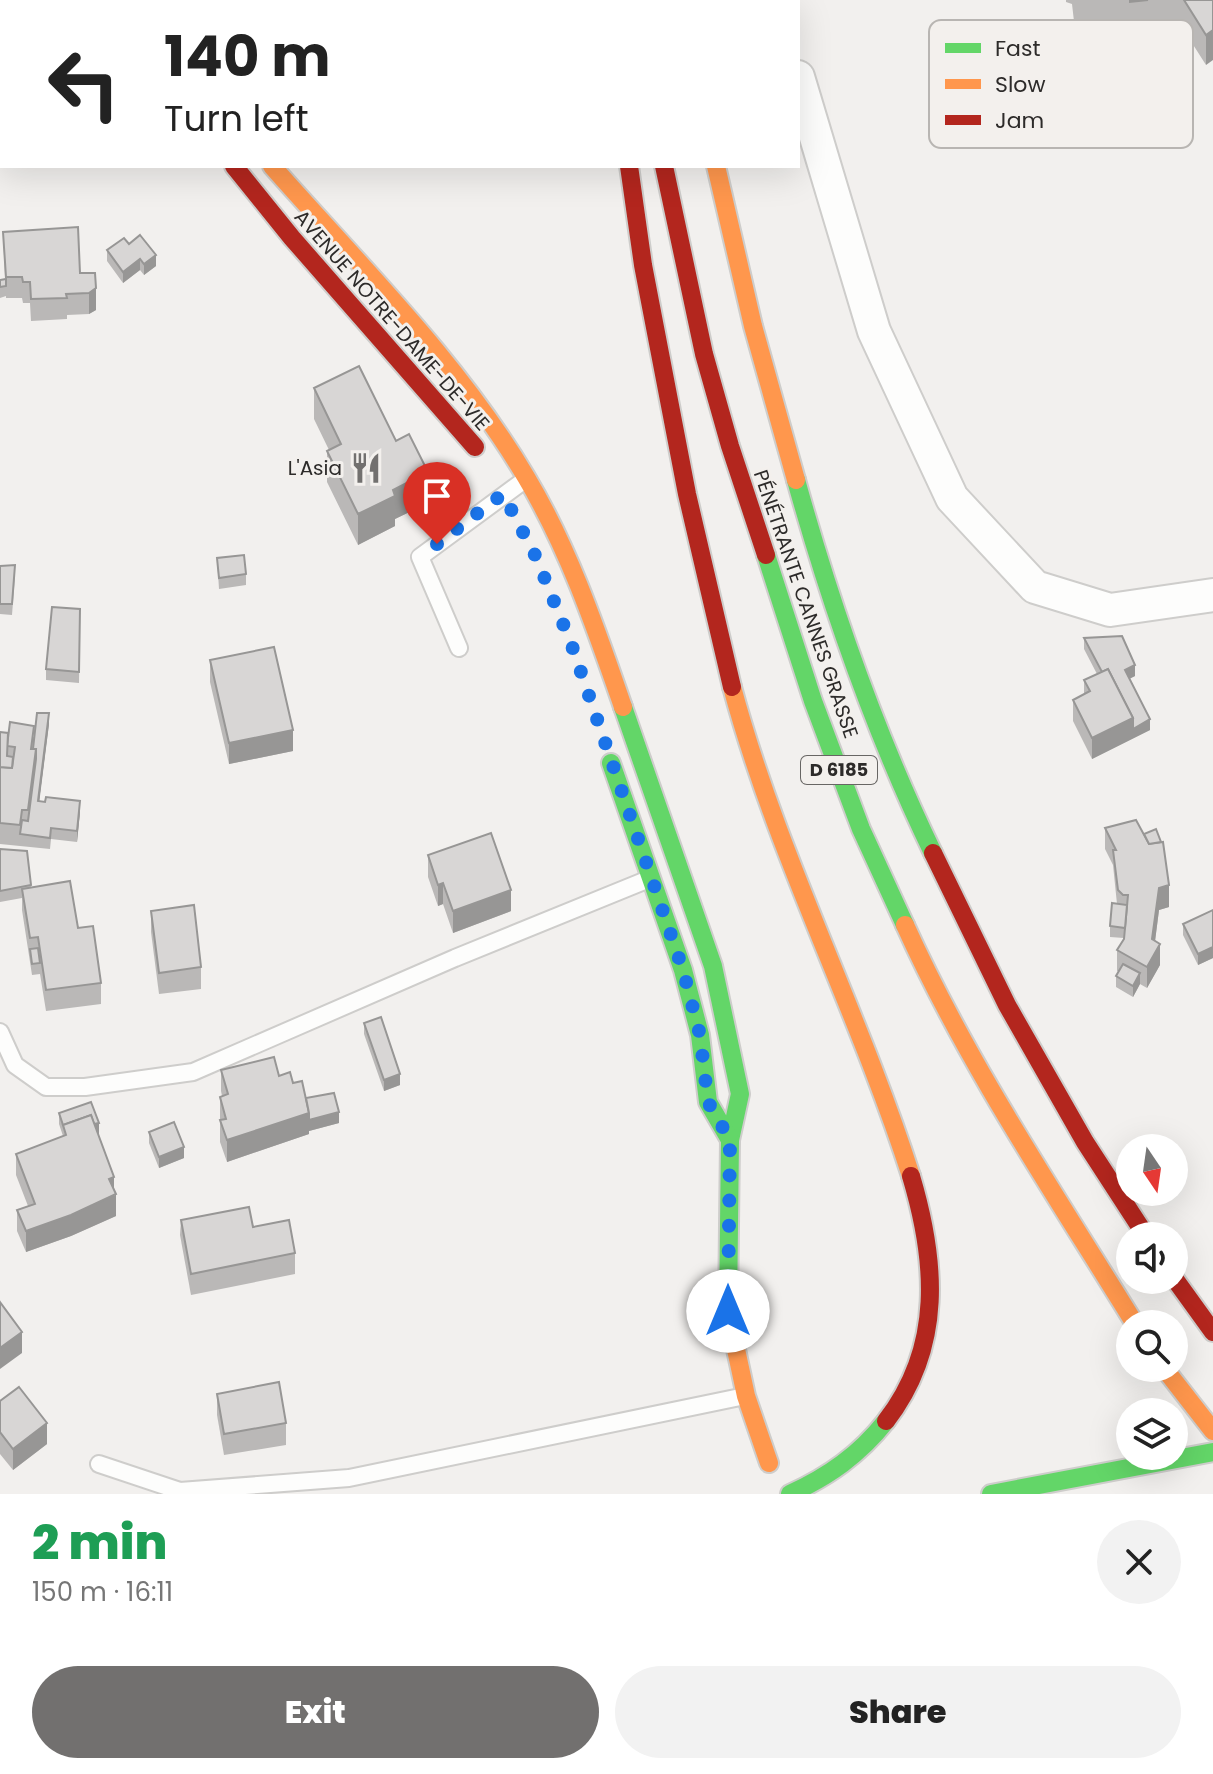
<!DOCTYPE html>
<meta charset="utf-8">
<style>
body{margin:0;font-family:Poppins,sans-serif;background:#f2f2f2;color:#222;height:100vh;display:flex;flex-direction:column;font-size:30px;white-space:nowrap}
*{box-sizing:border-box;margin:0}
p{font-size:26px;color:#767676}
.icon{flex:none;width:44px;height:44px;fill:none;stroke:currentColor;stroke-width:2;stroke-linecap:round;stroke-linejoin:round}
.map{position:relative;height:1494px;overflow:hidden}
.side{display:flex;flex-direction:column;background:#fff;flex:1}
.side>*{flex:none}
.hud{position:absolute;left:0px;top:0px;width:800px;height:168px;box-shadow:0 8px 32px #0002;background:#fff;color:#222;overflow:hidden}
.needle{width:52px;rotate:167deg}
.fabs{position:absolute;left:1116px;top:1134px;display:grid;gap:16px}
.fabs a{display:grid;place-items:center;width:72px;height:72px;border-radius:50%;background:#fff;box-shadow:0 8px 32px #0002;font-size:40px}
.pin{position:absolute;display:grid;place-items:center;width:68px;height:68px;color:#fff;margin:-82px -34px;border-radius:50% 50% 50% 0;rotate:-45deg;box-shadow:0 0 8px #0007}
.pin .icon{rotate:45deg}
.me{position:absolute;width:88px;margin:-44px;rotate:0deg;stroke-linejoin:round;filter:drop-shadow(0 0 6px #0008)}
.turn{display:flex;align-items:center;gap:28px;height:168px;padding:0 32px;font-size:36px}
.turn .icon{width:104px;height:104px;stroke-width:2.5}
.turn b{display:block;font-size:56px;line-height:68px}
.round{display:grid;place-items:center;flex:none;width:84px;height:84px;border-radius:42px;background:#f2f2f2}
.summary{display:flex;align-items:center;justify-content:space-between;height:136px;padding:0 32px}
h1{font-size:48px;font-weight:800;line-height:60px;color:#1e9e55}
.cta{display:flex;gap:16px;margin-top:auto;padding:16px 32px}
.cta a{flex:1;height:92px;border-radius:48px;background:#72706f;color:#fff;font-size:32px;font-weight:800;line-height:92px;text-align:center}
.cta a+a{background:#f2f2f2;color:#222}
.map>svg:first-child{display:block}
</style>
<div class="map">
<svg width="1213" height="1494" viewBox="0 0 1213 1494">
<rect width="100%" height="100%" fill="#f2f0ee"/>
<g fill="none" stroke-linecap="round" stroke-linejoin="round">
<defs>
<g id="lane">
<polyline points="459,648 420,557 526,479"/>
<polyline points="0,1032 15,1065 46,1087 85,1087 193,1072 455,958 649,879"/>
<polyline points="99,1464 180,1491 349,1478 745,1396"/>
</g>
<g id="street">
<polyline points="775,0 775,2"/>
<polyline points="47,2 51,0"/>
<polyline points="0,41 2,39"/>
<polyline points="798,77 874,331 952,498 1035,587 1110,610 1213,595"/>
</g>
<g id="fast">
<polyline points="171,0 171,2"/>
<polyline points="630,0 631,2"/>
<polyline points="684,0 684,2"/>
<path d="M796 480C831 606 876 735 933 853"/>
<polyline points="766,555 813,701 861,829 905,925"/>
<polyline points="623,707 713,966 740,1094 730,1140 728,1311 734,1340"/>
<polyline points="611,763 683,970 700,1035 708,1102 730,1140"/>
<path d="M790 1494C829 1476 859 1455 886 1421"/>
<polyline points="991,1494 1213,1452"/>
</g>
<g id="slow">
<polyline points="203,0 203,2"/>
<path d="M272 166C360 266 458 362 526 477 569 549 596 629 623 707"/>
<polyline points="716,166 753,326 796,480"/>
<path d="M732 687C777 855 858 1010 911 1176"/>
<path d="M905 925C968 1065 1055 1194 1135 1324"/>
<polyline points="734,1340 746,1396 769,1463"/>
<polyline points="1164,1368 1213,1431"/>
</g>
<g id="jam">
<polyline points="234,166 292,238 475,447"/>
<polyline points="629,166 643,265 687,494 732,687"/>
<polyline points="664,166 704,354 730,446 766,555"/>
<polyline points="933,853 1007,1005 1085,1142 1146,1236"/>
<polyline points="1174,1278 1213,1332"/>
<path d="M886 1421C944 1346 936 1260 911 1176"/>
</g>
</defs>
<use href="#lane" stroke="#cecdcb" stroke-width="20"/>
<use href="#street" stroke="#cecdcb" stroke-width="36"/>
<use href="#fast" stroke="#cecdcb" stroke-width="22"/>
<use href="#slow" stroke="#cecdcb" stroke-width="22"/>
<use href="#jam" stroke="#cecdcb" stroke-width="22"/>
<use href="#lane" stroke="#fdfdfc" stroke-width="16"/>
<use href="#street" stroke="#fdfdfc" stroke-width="32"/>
<use href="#fast" stroke="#63d668" stroke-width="18"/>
<use href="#slow" stroke="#ff974d" stroke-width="18"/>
<use href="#jam" stroke="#b3261e" stroke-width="18"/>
</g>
<g fill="#bab8b7">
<polygon points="1066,0 1213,0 1206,65 1178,21 1148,25 1148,31 1130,33 1130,30 1112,32 1111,25 1075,30 1072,4 1066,2"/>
<polygon points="3,232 80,273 95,273 96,310 89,314 67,315 67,319 31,321 30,303 23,303 22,298 6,298 6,296 0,298 0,280 5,279"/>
<polygon points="129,244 156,266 144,275 140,270 123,283 107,261 107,250"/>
<polygon points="314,388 396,441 428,503 395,519 395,526 358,545 327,482 327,451 329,450 314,419"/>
<polygon points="217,558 246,574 246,585 219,589"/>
<polygon points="0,566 15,576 12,615 0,614"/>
<polygon points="80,609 79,683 46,680 46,669"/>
<polygon points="1084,638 1135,676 1129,679 1150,730 1092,759 1073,721 1073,700 1084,694 1084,680 1097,674 1084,649"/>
<polygon points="210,660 293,751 229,764 210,682"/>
<polygon points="49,724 39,801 80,812 77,842 51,839 50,849 0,844 0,732 34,737"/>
<polygon points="1105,828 1169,907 1159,910 1155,941 1160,965 1147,988 1140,984 1133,997 1116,987 1116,976 1119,972 1117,971 1117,950 1124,938 1110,937 1110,926 1117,904 1113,865 1105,849"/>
<polygon points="0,849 27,851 31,887 78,928 101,983 101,1004 46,1011 40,974 32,975 22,910 22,898 0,902"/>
<polygon points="428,855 511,911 453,933 443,904 438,906 428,877"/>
<polygon points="1213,910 1213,958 1198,965 1183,935 1183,924"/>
<polygon points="151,911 201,967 201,989 159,994 151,932"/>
<polygon points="364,1023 400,1085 384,1091 364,1034"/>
<polygon points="221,1070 279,1076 293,1083 306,1098 339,1123 309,1131 309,1134 227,1162 220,1142 220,1097 222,1096 221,1091"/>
<polygon points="59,1113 99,1134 98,1134 114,1189 116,1216 71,1236 26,1252 17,1231 17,1210 28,1206 16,1175 16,1154 63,1136 59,1124"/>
<polygon points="149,1132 184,1158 159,1168 149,1143"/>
<polygon points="181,1220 295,1253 295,1274 191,1295 180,1235"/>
<polygon points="217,1394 286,1423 286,1445 224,1455 217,1415"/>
<polygon points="0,1401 47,1444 13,1470 0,1454"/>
</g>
<g fill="#979695">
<polygon points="1213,30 1213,60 1206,65 1206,35"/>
<polygon points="156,255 156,266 144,275 144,264"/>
<polygon points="140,259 140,270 123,283 123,272"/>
<polygon points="96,288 96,310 89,314 89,293"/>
<polygon points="428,472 428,503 395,519 395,526 358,545 358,514 393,490"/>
<polygon points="1135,665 1135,676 1125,681 1125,670"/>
<polygon points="49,713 49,724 38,812 38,801"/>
<polygon points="1133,718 1150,719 1150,730 1092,759 1092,738"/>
<polygon points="293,730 293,751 229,764 229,743"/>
<polygon points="80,801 80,812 77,842 77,831"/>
<polygon points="443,883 443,904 438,906 438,885"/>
<polygon points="1169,885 1169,907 1159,910 1153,957 1160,944 1160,965 1147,988 1147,967 1159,888"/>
<polygon points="511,890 511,911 453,933 453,911"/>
<polygon points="1213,947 1213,958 1198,965 1198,954"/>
<polygon points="1140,973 1140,984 1133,997 1133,986"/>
<polygon points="400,1074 400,1085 384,1091 384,1080"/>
<polygon points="339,1112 339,1123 309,1131 309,1134 227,1162 227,1140 309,1113"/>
<polygon points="99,1123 99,1134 66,1144 66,1134"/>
<polygon points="184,1147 184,1158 159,1168 159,1157"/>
<polygon points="114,1177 114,1196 116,1194 116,1216 71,1236 26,1252 26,1231"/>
<polygon points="22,1332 22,1353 0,1369 0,1348"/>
<polygon points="47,1423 47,1444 13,1470 13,1449"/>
</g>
<g fill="#d8d6d5" stroke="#979695" stroke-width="2">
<polygon points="1130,0 1148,0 1130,2"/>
<polygon points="1184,0 1213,0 1213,30 1206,35"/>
<polygon points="78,227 80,273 95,273 96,288 89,293 66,294 67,298 31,299 30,282 23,282 22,277 6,277 3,232"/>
<polygon points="140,235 156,255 144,264 140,259 123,272 107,250 124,238 129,244"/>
<polygon points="6,279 6,286 0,287 0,280"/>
<polygon points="359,366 396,441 409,434 428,472 393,490 395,496 358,514 327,451 341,444 314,388"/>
<polygon points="244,555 246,574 219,578 217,558"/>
<polygon points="15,565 12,604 0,604 0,566"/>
<polygon points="52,607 80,609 79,672 46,669"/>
<polygon points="1122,636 1135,665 1125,670 1150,719 1133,729 1133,718 1108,669 1102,672 1084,638"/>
<polygon points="274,647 293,730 229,743 210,660"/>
<polygon points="1108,669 1133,718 1092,738 1073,700 1090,691 1084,680"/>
<polygon points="37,713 49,713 38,801 45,802 46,797 80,801 77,831 51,828 50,838 20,834 22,820 28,821 36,759 36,749 33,749"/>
<polygon points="10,722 34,726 31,749 36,749 28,810 22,810 20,825 0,823 0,767 12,768 15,747 7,746"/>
<polygon points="0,732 8,733 7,756 13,757 12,768 0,767"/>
<polygon points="1136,820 1149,844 1163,842 1169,885 1159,888 1152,939 1160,944 1147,967 1117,950 1124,939 1128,895 1123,895 1118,890 1113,850 1116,850 1105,828"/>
<polygon points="1156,829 1161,842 1149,844 1144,834"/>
<polygon points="491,833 511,890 453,911 443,883 438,885 428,855"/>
<polygon points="0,849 27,851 31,885 0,891"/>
<polygon points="70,881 78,928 93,926 101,983 46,990 38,937 30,938 22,889"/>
<polygon points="1112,903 1127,905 1125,928 1110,926"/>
<polygon points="194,905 201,967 159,973 151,911"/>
<polygon points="1213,910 1213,947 1198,954 1183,924"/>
<polygon points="38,948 40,963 32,964 30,949"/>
<polygon points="1123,964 1140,973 1133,986 1116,976"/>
<polygon points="381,1017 400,1074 384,1080 364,1023"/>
<polygon points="274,1057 279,1076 290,1072 293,1083 302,1081 309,1113 227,1140 220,1120 226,1119 220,1097 228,1094 221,1070"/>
<polygon points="334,1093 339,1112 309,1120 309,1113 306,1098"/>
<polygon points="91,1102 99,1123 94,1124 91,1115 63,1125 59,1113"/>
<polygon points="91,1115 114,1177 109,1179 116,1194 71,1215 26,1231 17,1210 35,1204 16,1154 66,1135 63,1125"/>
<polygon points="174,1122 184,1147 159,1157 149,1132"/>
<polygon points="249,1207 253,1227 289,1220 295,1253 191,1274 181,1220"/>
<polygon points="0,1302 22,1332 0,1348"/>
<polygon points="279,1382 286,1423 224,1434 217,1394"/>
<polygon points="19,1387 47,1423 13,1449 0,1432 0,1401"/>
</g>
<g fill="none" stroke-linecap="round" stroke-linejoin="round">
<polyline stroke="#1a73e8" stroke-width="14" stroke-dasharray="0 25.2" points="437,544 503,494 536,557 572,646 683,970 700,1035 708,1102 730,1140 728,1311"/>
</g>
<defs>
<symbol id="restaurant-bare" viewBox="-9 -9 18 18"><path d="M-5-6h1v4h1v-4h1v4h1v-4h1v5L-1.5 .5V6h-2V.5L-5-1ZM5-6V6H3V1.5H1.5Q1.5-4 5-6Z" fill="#72706f" stroke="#f3f0ed" stroke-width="2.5" paint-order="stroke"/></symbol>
</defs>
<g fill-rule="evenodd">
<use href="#restaurant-bare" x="344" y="446" width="44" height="44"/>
</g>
<g text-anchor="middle" stroke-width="6" stroke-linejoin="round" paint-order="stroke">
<rect fill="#f3f0ed" stroke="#686664" stroke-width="2" x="801" y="756" width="76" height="28" rx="6"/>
<g font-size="18" font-weight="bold" fill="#2d2b2a">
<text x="839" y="776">D 6185</text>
</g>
<g font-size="20" fill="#2d2b2a" stroke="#f3f0ed">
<text transform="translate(392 320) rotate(49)" y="7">AVENUE NOTRE-DAME-DE-VIE</text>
<text transform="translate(806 604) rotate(71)" y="7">PÉNÉTRANTE CANNES GRASSE</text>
</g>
<g font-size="20" fill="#2d2b2a" stroke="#f3f0ed" text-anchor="end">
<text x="342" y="475">L'Asia</text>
</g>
</g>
<rect x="929" y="20" width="264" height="128" rx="12" fill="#f3f0ed" stroke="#b8b5b2" stroke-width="2"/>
<rect x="945" y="43" width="36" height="10" fill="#63d668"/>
<rect x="945" y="79" width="36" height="10" fill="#ff974d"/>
<rect x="945" y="115" width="36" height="10" fill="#b3261e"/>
<g font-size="22" fill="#2d2b2a">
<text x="995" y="56">Fast</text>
<text x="995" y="92">Slow</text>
<text x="995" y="128">Jam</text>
</g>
</svg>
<div class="fabs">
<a><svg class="needle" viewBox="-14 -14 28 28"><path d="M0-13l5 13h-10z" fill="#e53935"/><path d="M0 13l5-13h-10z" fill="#767676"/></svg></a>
<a><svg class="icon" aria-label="sound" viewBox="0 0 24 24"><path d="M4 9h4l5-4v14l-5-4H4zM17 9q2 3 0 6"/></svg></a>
<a><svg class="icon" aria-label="search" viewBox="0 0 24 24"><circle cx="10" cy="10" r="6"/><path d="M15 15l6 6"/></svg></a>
<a><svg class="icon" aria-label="layers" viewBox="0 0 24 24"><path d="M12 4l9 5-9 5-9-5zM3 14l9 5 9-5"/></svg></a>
</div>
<div class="pin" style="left:437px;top:544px;background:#d93025"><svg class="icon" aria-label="arrive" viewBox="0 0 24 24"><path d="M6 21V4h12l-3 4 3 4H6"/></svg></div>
<svg class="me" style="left:728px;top:1311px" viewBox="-20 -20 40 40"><circle r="19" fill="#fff"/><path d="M0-13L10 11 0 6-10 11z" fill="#1a73e8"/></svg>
<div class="hud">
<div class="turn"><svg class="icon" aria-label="left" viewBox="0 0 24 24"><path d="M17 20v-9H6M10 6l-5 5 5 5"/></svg><div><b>140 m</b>Turn left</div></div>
</div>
</div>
<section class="side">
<div class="summary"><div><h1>2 min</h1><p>150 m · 16:11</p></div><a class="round"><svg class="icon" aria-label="close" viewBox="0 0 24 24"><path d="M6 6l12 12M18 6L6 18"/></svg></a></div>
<div class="cta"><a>Exit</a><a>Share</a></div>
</section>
